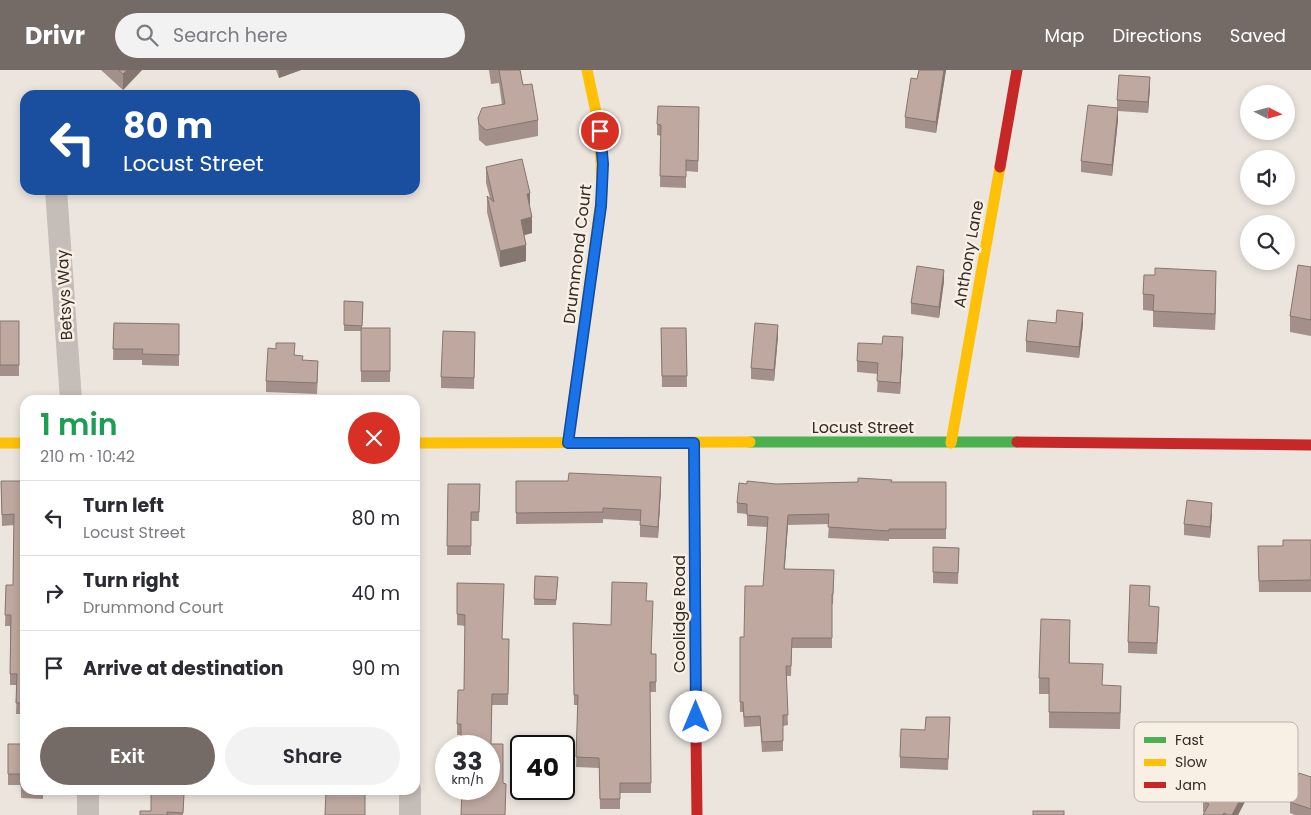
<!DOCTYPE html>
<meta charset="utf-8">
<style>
body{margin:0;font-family:Poppins,sans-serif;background:#f2f2f3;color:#2b2b33;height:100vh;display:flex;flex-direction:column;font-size:19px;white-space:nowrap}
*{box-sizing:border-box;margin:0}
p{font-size:16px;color:#7c7c81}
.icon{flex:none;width:28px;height:28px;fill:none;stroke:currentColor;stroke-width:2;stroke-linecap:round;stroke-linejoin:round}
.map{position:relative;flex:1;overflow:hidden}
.drawer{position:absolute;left:20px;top:325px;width:400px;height:400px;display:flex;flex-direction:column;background:#fff;border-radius:15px;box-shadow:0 2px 8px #0003}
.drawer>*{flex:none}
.top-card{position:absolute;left:20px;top:20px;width:400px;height:105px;border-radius:15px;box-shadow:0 2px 8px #0003;background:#1a4fa0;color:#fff;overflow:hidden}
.needle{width:32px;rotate:96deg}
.buttons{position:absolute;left:1240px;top:15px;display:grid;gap:10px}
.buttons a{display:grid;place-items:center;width:55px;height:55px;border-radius:50%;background:#fff;box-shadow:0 2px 8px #0003;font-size:25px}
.speed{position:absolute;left:435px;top:665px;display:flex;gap:10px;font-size:25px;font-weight:700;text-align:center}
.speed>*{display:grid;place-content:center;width:65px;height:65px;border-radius:50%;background:#fff;box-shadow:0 2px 8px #0003;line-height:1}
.speed small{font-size:12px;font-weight:400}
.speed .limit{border:2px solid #111;border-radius:8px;background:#fff;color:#111}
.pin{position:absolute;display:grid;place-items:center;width:42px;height:42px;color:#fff;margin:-21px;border:2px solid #fff;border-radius:50%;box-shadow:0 1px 5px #0007}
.me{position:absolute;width:55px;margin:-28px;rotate:0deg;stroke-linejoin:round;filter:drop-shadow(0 0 4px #0008)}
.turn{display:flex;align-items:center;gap:18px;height:105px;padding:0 20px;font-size:22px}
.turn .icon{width:65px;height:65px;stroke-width:2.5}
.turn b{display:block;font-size:35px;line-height:42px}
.round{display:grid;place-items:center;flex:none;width:52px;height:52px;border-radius:26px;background:#f2f2f3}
.summary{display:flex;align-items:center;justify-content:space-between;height:85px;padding:0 20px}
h1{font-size:30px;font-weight:600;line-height:38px;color:#1e9e55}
.cta{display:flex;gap:10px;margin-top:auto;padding:10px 20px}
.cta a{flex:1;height:58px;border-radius:30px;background:#746b66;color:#fff;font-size:20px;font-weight:600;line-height:58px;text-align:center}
.cta a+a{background:#f2f2f3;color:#2b2b33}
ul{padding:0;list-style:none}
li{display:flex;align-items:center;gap:15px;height:75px;padding:0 20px;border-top:1px solid #e1e1e2}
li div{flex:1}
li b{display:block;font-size:19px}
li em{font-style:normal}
header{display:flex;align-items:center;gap:30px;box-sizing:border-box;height:70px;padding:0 25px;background:#746b66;color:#fff}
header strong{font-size:24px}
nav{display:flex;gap:28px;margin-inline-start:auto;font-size:18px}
.search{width:350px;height:45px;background:#f2f2f3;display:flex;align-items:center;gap:12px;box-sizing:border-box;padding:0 18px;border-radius:28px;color:#7c7c81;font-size:19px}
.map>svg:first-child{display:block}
</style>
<header>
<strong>Drivr</strong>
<div class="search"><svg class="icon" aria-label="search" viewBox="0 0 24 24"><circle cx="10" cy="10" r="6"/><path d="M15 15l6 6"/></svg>Search here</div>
<nav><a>Map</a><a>Directions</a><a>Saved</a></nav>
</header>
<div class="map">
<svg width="1311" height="745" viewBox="0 0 1311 745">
<rect width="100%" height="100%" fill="#ebe5de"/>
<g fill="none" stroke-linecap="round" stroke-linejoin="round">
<g stroke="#c4bdb8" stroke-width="22">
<polyline points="56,120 71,330"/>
<polyline points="88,745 88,720"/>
<polyline points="410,745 410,720"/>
</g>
<g stroke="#4caf50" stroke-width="11">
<polyline points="750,372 1017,372"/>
<polyline points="694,373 696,666"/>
</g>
<g stroke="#ffc107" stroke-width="11">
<polyline points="0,373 25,373"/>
<polyline points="415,373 750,372"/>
<polyline points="568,373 602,123 600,61 587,0"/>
<polyline points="951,373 1000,97"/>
</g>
<g stroke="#c62828" stroke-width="11">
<polyline points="1000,97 1017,0"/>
<polyline points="1017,372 1311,375"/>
<polyline points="696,666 697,745"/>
</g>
</g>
<g fill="#a3908a">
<polygon points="101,0 142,0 123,20"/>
<polygon points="276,0 301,0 279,8"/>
<polygon points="489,0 520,0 523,15 538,50 538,66 486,76 479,70 478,48 502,35 499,13 491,14"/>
<polygon points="946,0 936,63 905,58 905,47 917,9"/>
<polygon points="1150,18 1148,43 1118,41 1118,50 1112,106 1081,102 1081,91 1117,38 1117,30"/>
<polygon points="699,37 698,102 686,101 686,118 660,117 661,66 657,65 657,54"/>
<polygon points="486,97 530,139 532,163 524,165 526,191 500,197 487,142 487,126 490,128 486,113"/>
<polygon points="1311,197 1311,266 1290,262 1290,246"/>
<polygon points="1155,205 1216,217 1215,260 1153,257 1153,241 1143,240 1143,224"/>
<polygon points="944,211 939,248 911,244 911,233"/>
<polygon points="344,231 363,232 362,258 390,258 390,312 361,312 361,261 344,261"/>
<rect x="0" y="251" width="19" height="55"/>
<polygon points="114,253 179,254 179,296 142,295 142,290 113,290"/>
<polygon points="1056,253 1083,254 1079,288 1026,282 1026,271"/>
<polygon points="661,258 686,258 687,317 662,317"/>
<polygon points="778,266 774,311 751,309 751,298"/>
<polygon points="475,273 474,319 441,318 441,307"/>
<polygon points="882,274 903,278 900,324 877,322 878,304 857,302 857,291"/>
<polygon points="295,285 302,290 318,302 317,324 266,322 266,311"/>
<polygon points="1,411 25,411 25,644 16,644 17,615 10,615 10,556 5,556 6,515 13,515 14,455 2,456"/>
<polygon points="516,411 661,418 658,468 640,467 640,451 603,449 603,453 516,454"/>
<polygon points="891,412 946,412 946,469 889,469 889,471 828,468 829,454 788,455 784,499 834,500 833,534 832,534 832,578 792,578 791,606 786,606 788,655 783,656 783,681 762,682 760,656 744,657 743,642 740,642 740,567 744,567 763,516 767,457 747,456 747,444 737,443 737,433 776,414"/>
<polygon points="448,414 480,414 479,451 471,451 471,485 447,485"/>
<polygon points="1212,444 1210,468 1184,465 1184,454"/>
<polygon points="1311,470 1311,522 1259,522 1258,476 1283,476"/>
<polygon points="933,477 959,478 958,514 933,513"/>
<polygon points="535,506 558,507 556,535 534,535"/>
<polygon points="457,513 503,569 509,569 508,635 492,635 489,719 461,665 457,665 457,654 464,620 465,556 457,555"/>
<polygon points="646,531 652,584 656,584 656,622 650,622 651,723 620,723 620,739 600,739 599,698 576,697 578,635 574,635 573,553 611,555"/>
<polygon points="1150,536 1159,548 1157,584 1128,583 1128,572"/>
<polygon points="1070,566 1070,593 1103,615 1121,632 1120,659 1049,658 1049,624 1039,624 1039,608"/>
<polygon points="950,647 948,700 900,698 900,687 925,660"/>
<polygon points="8,674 25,674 25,720 43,720 43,729 21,728 21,715 8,715"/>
<polygon points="1311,707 1311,745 1295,745 1290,743 1290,732"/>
<polygon points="151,720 179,720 179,724 184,724 183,745 140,745 151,741"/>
<polygon points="1251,720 1238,745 1203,745 1204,742 1203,742 1203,731"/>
</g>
<g fill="#857670">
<polygon points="127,0 142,0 123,20 123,4"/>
<polygon points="279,0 301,0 279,8"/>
<polygon points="944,0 946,0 936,63 936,52"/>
<polygon points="1150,7 1150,18 1148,43 1148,32"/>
<polygon points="1118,38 1118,50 1112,106 1112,95"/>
<polygon points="530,123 530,139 527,124"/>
<polygon points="532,147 532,163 521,166 521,150"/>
<polygon points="526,175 526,191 500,197 500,181"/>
<polygon points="944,200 944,211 939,248 939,237"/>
<polygon points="1216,201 1216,217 1215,260 1215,244"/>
<polygon points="1083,243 1083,254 1079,288 1079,277"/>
<polygon points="778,255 778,266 774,311 774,300"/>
<polygon points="903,267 903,278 900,324 900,313"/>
<polygon points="661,407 661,418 658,468 658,457"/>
<polygon points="1212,433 1212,444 1210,468 1210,457"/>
<polygon points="788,445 788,455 784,509 784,499"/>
<polygon points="1251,709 1251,720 1238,745 1232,745"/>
</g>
<g fill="#bea8a0" stroke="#857670">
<polygon points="118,0 127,0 123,4"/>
<polygon points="499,0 520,0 523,15 532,14 538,50 486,60 479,54 478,48 482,38 505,34"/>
<polygon points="919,0 944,0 936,52 905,47 911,8 917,9"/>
<polygon points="1119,5 1150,7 1148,32 1117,30"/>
<polygon points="1088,35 1118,38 1112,95 1081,91"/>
<polygon points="658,36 699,37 698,91 686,90 686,107 660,106 661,55 657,54"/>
<polygon points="522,89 530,123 527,124 532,147 521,150 526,175 500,181 487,126 494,132 486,97"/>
<polygon points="1298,195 1311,197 1311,250 1290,246"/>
<polygon points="917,196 944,200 939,237 911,233"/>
<polygon points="1155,198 1216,201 1215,244 1153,241 1154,225 1143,224 1144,205 1155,205"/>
<polygon points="344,231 363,232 362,256 344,255"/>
<polygon points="1057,240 1083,243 1079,277 1026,271 1028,250 1056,253"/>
<rect x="0" y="251" width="19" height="44"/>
<polygon points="114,253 179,254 179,285 142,284 143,279 113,279"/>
<polygon points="755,253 778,255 774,300 751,298"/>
<rect x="361" y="258" width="29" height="43"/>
<polygon points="661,258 686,258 687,306 662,306"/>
<polygon points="443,261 475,262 474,308 441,307"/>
<polygon points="883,266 903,267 900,313 877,311 878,293 857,291 858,273 882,274"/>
<polygon points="276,273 295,273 294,285 303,286 302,290 318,291 317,313 266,311 268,278 276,279"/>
<polygon points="569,403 661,407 658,457 640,455 641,440 603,438 603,442 516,443 516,411 568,411"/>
<polygon points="858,408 892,410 891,412 946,412 946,459 889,459 889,461 828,457 829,444 788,445 784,499 834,500 833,524 832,524 832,568 792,568 791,596 786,596 788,645 783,645 783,671 762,672 760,646 744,647 743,632 740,632 740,567 744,567 745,516 763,516 768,447 747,445 747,434 737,433 739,413 747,414 747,411 776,414 858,412"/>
<polygon points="1,411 25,411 25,633 16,633 17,604 10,604 11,545 5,545 6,515 13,515 14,444 2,445"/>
<polygon points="448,414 480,414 479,442 471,442 471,476 447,476"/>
<polygon points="1187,430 1212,433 1210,457 1184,454"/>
<polygon points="1283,470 1311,470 1311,510 1259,511 1258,476 1283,476"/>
<polygon points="933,477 959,478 958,503 933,502"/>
<polygon points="535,506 558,507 556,530 534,529"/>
<polygon points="612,512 647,513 646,531 653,531 651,584 656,584 656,612 650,612 651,713 620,713 620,729 600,729 599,688 576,687 578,625 574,625 573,553 611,555"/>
<polygon points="457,513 504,514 502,569 509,569 508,624 492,624 491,674 503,674 503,713 506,714 505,745 461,745 462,719 489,719 489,676 461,676 461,654 457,654 458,620 464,620 465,545 457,544"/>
<polygon points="1130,515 1150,516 1149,536 1159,537 1157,573 1128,572"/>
<polygon points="1041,549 1070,550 1069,593 1103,594 1102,615 1121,616 1120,643 1049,642 1049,608 1039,608"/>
<polygon points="926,647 950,647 948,689 900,687 901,659 925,660"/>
<polygon points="8,674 25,674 25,717 21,717 21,704 8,704"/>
<polygon points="1223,694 1251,709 1232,745 1228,745 1224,743 1223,745 1203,745 1209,734 1203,731"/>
<polygon points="1299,703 1311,707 1311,739 1290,732"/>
<polygon points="151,720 178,720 178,724 184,724 183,743 167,742 167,745 140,745 140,741 151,741"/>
<polygon points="326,720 363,720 363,724 365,724 365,745 325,745"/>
<rect x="1033" y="741" width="31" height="4"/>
</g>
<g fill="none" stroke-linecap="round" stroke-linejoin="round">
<defs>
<polyline id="route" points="600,61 603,94 601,136 568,373 694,373 696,647"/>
</defs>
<use href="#route" stroke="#114b97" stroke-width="12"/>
<use href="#route" stroke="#1a73e8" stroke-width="9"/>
</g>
<g text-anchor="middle" stroke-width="5" stroke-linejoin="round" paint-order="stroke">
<g font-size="16" fill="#342a26" stroke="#f8efe5">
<text transform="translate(577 184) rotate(-83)" y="6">Drummond Court</text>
<text transform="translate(968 184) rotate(-80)" y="6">Anthony Lane</text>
<text transform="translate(64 225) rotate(-93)" y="6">Betsys Way</text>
<text x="863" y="363">Locust Street</text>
<text transform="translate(679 544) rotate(-90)" y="6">Coolidge Road</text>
</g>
</g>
<rect x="1134" y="652" width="164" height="80" rx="8" fill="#f8efe5" stroke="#bdb4ac" stroke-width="1"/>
<rect x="1144" y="667" width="22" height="6" fill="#4caf50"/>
<rect x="1144" y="689" width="22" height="7" fill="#ffc107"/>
<rect x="1144" y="712" width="22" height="6" fill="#c62828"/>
<g font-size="14" fill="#342a26">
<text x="1175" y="675">Fast</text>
<text x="1175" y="697">Slow</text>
<text x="1175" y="720">Jam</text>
</g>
</svg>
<div class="buttons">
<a><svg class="needle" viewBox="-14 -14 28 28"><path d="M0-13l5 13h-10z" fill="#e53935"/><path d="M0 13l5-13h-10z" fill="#7c7c81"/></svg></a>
<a><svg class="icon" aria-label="sound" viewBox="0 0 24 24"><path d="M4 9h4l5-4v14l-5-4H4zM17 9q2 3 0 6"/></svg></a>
<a><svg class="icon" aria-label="search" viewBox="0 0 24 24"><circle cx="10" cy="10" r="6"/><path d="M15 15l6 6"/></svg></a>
</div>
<div class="speed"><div>33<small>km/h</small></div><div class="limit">40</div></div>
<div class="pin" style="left:600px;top:61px;background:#d93025"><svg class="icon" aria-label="arrive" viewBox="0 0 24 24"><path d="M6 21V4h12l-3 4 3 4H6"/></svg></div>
<svg class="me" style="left:696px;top:647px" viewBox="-20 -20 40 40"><circle r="19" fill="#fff"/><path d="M0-13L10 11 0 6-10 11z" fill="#1a73e8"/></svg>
<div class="top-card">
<div class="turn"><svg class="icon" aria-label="left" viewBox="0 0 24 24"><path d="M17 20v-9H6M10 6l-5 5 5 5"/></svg><div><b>80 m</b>Locust Street</div></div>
</div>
<section class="drawer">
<div class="summary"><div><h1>1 min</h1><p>210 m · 10:42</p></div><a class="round" style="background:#d93025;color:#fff"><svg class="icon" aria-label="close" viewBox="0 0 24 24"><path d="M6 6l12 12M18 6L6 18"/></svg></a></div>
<ul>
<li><svg class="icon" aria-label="left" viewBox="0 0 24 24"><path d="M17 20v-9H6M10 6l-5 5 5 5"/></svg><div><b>Turn left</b><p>Locust Street</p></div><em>80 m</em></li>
<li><svg class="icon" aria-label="right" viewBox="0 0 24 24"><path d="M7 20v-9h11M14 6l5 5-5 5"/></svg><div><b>Turn right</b><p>Drummond Court</p></div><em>40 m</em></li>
<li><svg class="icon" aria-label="arrive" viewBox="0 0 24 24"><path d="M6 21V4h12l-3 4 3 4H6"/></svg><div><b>Arrive at destination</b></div><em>90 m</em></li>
</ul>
<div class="cta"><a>Exit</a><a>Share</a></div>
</section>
</div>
